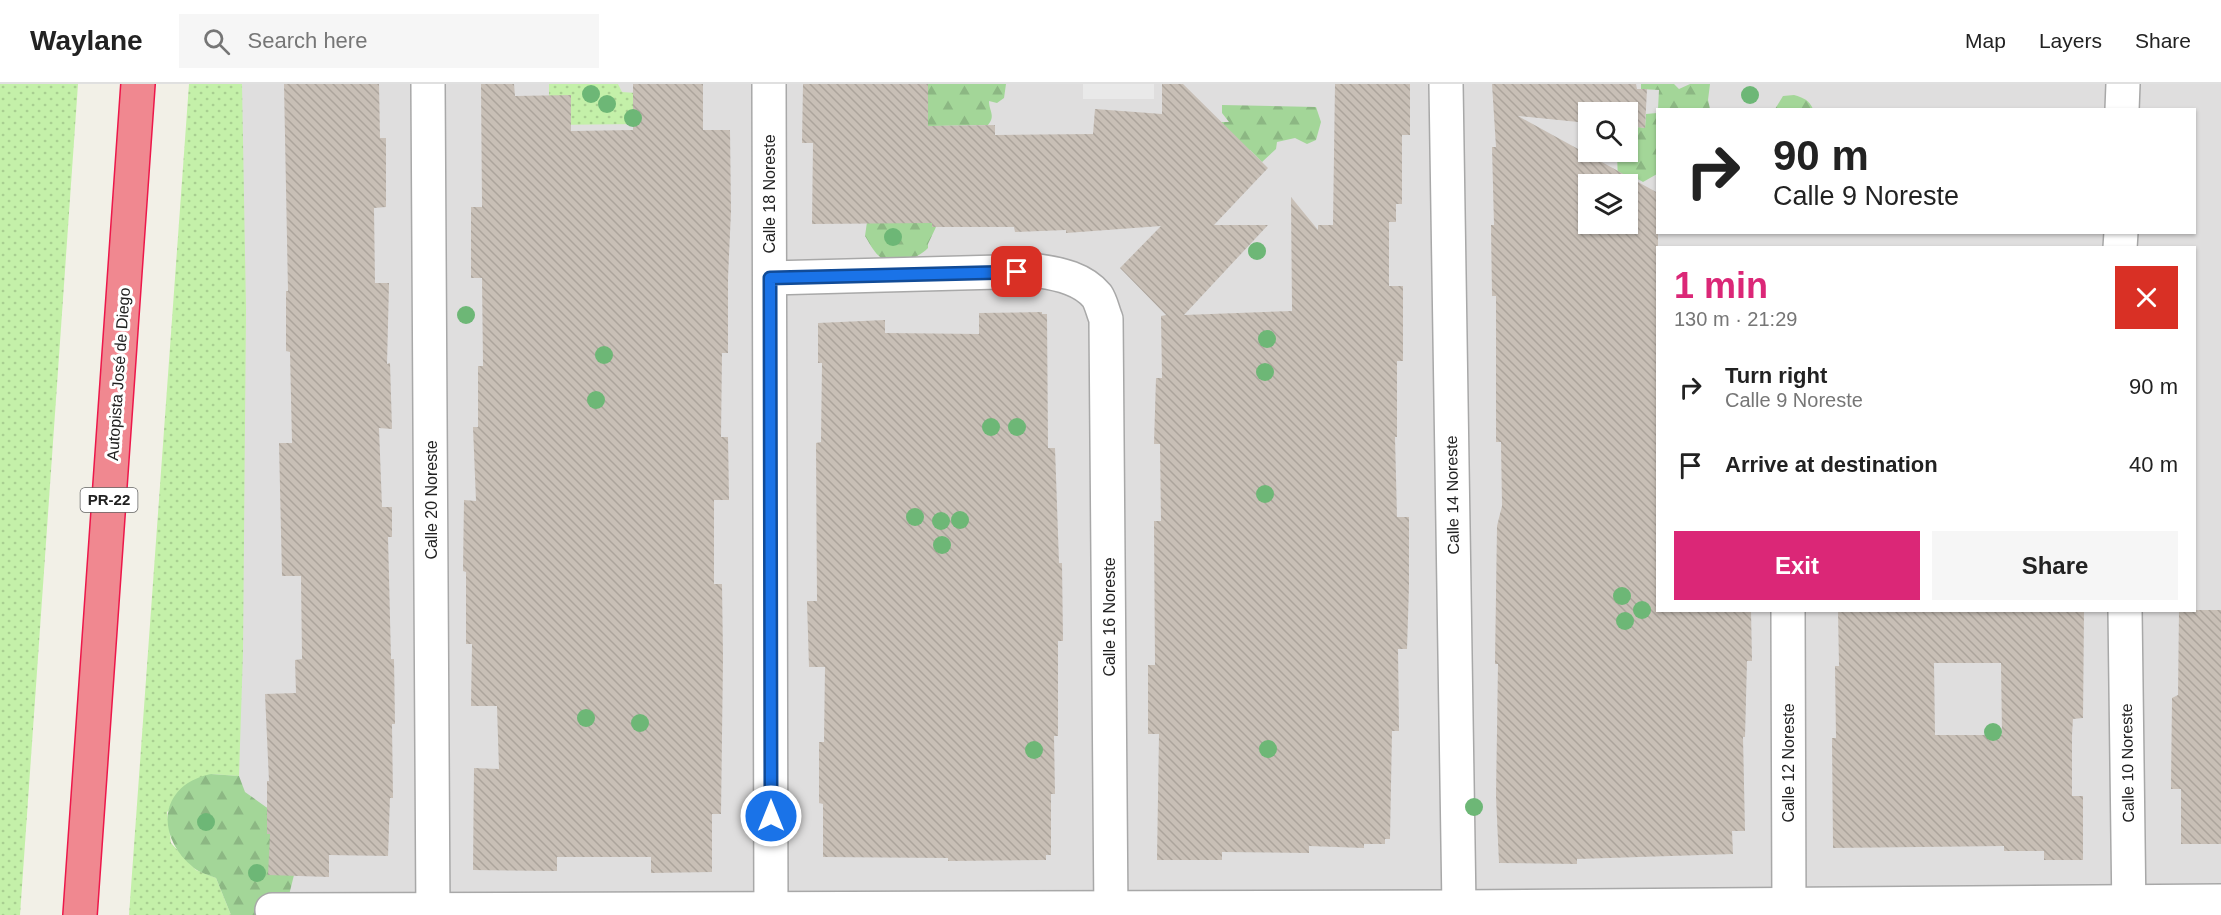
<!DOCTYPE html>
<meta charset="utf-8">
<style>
body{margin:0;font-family:Helvetica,sans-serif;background:#f6f6f6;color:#222;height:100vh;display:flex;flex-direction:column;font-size:22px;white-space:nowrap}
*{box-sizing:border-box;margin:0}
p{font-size:20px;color:#767676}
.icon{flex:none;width:33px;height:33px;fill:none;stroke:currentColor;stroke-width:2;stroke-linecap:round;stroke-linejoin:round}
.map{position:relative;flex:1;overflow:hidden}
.drawer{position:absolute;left:1656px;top:162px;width:540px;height:366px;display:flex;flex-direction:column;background:#fff;border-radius:0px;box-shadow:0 2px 4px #0004}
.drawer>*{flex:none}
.top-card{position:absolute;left:1656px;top:24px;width:540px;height:126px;border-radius:0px;box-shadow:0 2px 4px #0004;background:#fff;color:#222;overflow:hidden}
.buttons{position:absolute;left:1578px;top:18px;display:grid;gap:12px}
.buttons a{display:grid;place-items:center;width:60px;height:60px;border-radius:0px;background:#fff;box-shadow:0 2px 4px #0004;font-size:30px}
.pin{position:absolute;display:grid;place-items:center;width:51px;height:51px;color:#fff;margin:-26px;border-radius:12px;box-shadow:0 3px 9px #0006}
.me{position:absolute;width:66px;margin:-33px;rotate:0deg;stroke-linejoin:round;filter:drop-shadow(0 0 4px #0008)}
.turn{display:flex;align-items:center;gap:21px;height:126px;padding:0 18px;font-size:27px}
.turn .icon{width:78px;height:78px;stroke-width:2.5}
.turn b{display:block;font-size:42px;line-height:51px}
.round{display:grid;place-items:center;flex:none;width:63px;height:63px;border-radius:0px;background:#f6f6f6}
.summary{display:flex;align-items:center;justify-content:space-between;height:102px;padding:0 18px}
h1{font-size:36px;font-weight:700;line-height:45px;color:#db2777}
.action{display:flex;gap:12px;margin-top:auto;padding:12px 18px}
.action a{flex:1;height:69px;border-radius:0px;background:#db2777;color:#fff;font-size:24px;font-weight:700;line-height:69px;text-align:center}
.action a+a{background:#f6f6f6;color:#222}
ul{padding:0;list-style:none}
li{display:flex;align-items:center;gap:18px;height:78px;padding:0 18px}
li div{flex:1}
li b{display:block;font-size:22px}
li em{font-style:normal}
header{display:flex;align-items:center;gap:36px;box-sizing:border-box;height:84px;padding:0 30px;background:#fff;border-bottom:2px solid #e0e0e0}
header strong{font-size:28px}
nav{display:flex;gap:33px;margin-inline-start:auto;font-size:21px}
.search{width:420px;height:54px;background:#f6f6f6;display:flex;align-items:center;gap:15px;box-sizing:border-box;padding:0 21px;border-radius:0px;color:#767676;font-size:22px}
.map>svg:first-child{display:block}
</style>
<header>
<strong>Waylane</strong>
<div class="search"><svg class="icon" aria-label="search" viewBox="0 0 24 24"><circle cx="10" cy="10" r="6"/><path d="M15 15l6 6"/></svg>Search here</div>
<nav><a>Map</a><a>Layers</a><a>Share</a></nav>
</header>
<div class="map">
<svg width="2221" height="831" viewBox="0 0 2221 831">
<defs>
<pattern id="grass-dots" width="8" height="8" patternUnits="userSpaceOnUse" patternTransform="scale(1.5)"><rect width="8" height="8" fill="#c4f0a9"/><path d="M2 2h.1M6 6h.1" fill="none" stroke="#a8ce91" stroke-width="1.8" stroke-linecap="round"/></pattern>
<pattern id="forest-firs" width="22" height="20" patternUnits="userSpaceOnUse" patternTransform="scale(1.5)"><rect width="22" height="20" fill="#a3d698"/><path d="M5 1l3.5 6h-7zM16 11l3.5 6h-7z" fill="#8cb783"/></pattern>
<pattern id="building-back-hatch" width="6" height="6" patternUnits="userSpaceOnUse" patternTransform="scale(1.5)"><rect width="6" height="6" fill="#c8bfb6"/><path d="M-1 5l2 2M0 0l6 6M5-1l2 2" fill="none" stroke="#aca49c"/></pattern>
</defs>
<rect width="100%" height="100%" fill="#f2f0e7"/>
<path fill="#dfdede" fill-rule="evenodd" d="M235 0H2221V831H239ZM1658 26H2194V148H1658ZM1588 28H1628V68H1588ZM1588 100H1628V140H1588ZM1658 164H2194V526H1658Z"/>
<g fill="url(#grass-dots)">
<polygon points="0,0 78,0 20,831 0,831"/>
<polygon points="189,0 242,0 246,225 243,568 239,692 211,690 167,728 171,759 196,786 216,794 231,831 129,831"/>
<polygon points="549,0 618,0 622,8 636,9 639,40 549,41"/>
</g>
<g fill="url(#forest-firs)">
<path d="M928 0H1006L1004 14 997 19 989 17C989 27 996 32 988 41L933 42 928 52Z"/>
<polygon points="1641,0 1674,0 1679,5 1690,0 1710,0 1708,16 1710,25 1658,25 1659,6 1641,5"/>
<path d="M1794 11C1804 14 1809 16 1813 25H1775L1783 12Z"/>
<polygon points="1222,21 1316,23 1321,38 1316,56 1307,60 1295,54 1277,58 1276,65 1262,78 1250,66 1245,71 1216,38 1229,38 1222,29"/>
<polygon points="1657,29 1657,90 1643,98 1636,94 1634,117 1628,132 1628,100 1618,100 1617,68 1628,68 1628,49 1639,43 1645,44 1646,30"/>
<path d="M867 138 926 139H932V143H936L928 160V164C917 175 892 185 879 172 873 167 869 158 865 152Z"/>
<path d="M211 690 239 692 245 708 273 728 267 734V750H270L294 791 289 811 268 831H231L216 794C209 791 200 789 194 784 155 753 158 701 211 690Z"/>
</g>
<rect fill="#e9e9e9" x="1083" y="0" width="71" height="15"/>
<g fill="url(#building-back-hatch)" fill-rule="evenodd">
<polygon points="284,0 379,0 380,54 386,54 386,123 374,124 375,199 389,199 387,280 390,279 392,345 379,344 382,423 392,423 392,453 388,453 391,575 394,575 395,640 392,640 393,714 390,714 388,772 329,771 329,793 268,791 270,750 267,750 267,697 269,697 265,610 296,609 295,576 302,575 301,492 282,492 279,359 292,359 290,268 286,267 286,207 288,207"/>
<polygon points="481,0 514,0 515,12 571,11 571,47 633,46 633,0 703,0 703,46 730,46 731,127 728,194 728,269 722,269 721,353 728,353 729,416 714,416 714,500 722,500 723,574 721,730 712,730 712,788 651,789 651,773 557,773 557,787 473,786 474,684 499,685 497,622 471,622 472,560 466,560 466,488 463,487 464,416 476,417 473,343 478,343 478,282 483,282 482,194 471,194 471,123 482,123"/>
<polygon points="803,0 928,0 928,42 995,41 995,51 1093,50 1095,25 1162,30 1162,0 1183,0 1268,84 1214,141 1268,141 1184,231 1292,227 1291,113 1318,146 1318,141 1333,141 1335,0 1410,0 1410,51 1402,51 1402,120 1396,120 1396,138 1389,138 1389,202 1403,202 1403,277 1397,277 1397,353 1395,353 1397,433 1409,433 1409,501 1407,565 1398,565 1399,647 1392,647 1390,755 1385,755 1385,760 1364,760 1364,764 1309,762 1309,769 1222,768 1222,776 1157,776 1159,650 1148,650 1148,581 1155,581 1154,437 1161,437 1160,360 1154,360 1156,294 1162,294 1161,232 1166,231 1120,184 1161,142 1066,149 1066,146 1015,148 1014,143 932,143 932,139 812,140 813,59 802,59"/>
<path d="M1492 0H1636L1637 5H1647L1645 44 1628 42V28H1588V39L1518 32 1658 109V526H1751L1752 577H1747L1745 653H1743L1745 747H1732L1733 770 1577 775V780L1499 779 1496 712 1498 580H1495L1497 442 1502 422 1501 358H1496V212H1492L1491 141H1494L1492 63H1496ZM1588 100H1628V140H1588Z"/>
<polygon points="1042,228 1042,230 1047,230 1048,364 1055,364 1059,479 1062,479 1063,557 1058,557 1058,652 1054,652 1055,710 1051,710 1051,771 1046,771 1046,776 948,777 948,774 823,773 823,720 819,719 819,658 824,658 825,583 809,583 807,517 817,517 816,359 821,358 822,279 818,279 818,239 885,236 885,249 979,250 979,229"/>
<path d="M1838 526H2084L2083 634 2073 635 2072 651V712H2083V776H2044V767H2004V762L1833 764 1832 654H1836L1835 582H1839ZM1934 579H2001L2002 651H1935Z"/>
<polygon points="2179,526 2221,526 2221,760 2181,760 2181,705 2171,705 2172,614 2178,611"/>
</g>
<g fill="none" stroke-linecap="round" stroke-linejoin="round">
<defs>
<g id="minor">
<polyline points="428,0 433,831"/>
<polyline points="769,0 771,831"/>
<polyline points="1446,0 1459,823"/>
<polyline points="2122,26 2123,0"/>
<polyline points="2120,164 2121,148"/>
<path d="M770 194 1039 187C1060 190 1083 195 1097 212 1101 218 1103 228 1106 235L1111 831"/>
<polyline points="1788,526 1789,831"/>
<polyline points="2125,526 2129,831"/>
<polyline points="272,826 1459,823 2221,817"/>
</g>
<polyline id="highway" points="80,831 138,0"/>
</defs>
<use href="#minor" stroke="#a8a8a8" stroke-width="36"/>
<use href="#highway" stroke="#ed174a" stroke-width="36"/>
<use href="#minor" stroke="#fff" stroke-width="33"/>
<use href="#highway" stroke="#f08890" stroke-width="33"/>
</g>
<g fill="#6db776">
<circle cx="591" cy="10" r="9"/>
<circle cx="1750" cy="11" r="9"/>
<circle cx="607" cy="20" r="9"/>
<circle cx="633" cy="34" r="9"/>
<circle cx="893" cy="153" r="9"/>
<circle cx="1257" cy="167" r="9"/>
<circle cx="466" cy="231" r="9"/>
<circle cx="1267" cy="255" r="9"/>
<circle cx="604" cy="271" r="9"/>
<circle cx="1265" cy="288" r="9"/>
<circle cx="596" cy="316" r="9"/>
<circle cx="991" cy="343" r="9"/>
<circle cx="1017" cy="343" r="9"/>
<circle cx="1265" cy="410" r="9"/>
<circle cx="915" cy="433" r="9"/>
<circle cx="960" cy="436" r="9"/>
<circle cx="941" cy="437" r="9"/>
<circle cx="942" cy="461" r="9"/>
<circle cx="1622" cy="512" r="9"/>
<circle cx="1642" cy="526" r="9"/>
<circle cx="1625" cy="537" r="9"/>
<circle cx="586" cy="634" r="9"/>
<circle cx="640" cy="639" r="9"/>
<circle cx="1993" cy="648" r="9"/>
<circle cx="1268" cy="665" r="9"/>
<circle cx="1034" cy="666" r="9"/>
<circle cx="1474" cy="723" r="9"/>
<circle cx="206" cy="738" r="9"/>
<circle cx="257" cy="789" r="9"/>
</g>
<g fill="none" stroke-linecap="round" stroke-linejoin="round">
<defs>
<polyline id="route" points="771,732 770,194 1017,188"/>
</defs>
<use href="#route" stroke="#114b97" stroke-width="15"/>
<use href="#route" stroke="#1a73e8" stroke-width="10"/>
</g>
<g text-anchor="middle" stroke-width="6" stroke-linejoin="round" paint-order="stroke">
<rect fill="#fff" stroke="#646464" stroke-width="1.5" x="80.5" y="404" width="57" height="24" rx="4.5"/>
<g font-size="15" font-weight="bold" fill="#212121">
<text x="109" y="421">PR-22</text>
</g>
<g font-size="16" fill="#212121" stroke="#fff">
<text transform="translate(769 110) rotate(-90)" y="6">Calle 18 Noreste</text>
<text transform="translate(118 290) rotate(-86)" y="6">Autopista José de Diego</text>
<text transform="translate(1452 411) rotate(-91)" y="6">Calle 14 Noreste</text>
<text transform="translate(431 416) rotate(-90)" y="6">Calle 20 Noreste</text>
<text transform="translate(1109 533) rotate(-90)" y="6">Calle 16 Noreste</text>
<text transform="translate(1788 679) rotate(-90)" y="6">Calle 12 Noreste</text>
<text transform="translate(2127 679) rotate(-91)" y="6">Calle 10 Noreste</text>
</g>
</g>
</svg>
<div class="buttons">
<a><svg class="icon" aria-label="search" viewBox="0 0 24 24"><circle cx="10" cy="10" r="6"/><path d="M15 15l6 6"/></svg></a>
<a><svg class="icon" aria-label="layers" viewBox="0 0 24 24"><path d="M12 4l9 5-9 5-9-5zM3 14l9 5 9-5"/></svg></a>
</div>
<div class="pin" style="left:1017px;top:188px;background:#d93025"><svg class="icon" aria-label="arrive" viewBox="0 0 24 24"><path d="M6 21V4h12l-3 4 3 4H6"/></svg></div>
<svg class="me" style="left:771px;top:732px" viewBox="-20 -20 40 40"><circle r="17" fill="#1a73e8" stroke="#fff" stroke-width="3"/><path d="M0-11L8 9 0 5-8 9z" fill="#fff"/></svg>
<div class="top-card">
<div class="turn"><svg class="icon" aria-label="right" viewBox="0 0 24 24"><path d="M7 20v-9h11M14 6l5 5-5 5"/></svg><div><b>90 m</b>Calle 9 Noreste</div></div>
</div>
<section class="drawer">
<div class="summary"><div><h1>1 min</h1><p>130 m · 21:29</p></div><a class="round" style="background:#d93025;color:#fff"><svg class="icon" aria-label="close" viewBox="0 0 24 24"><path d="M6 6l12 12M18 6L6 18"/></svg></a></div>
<ul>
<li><svg class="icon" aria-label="right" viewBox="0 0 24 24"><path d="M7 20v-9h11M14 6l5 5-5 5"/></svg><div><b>Turn right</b><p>Calle 9 Noreste</p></div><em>90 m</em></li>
<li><svg class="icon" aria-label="arrive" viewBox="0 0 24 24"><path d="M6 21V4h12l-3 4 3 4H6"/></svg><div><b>Arrive at destination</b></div><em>40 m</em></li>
</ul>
<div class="action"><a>Exit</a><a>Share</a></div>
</section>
</div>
